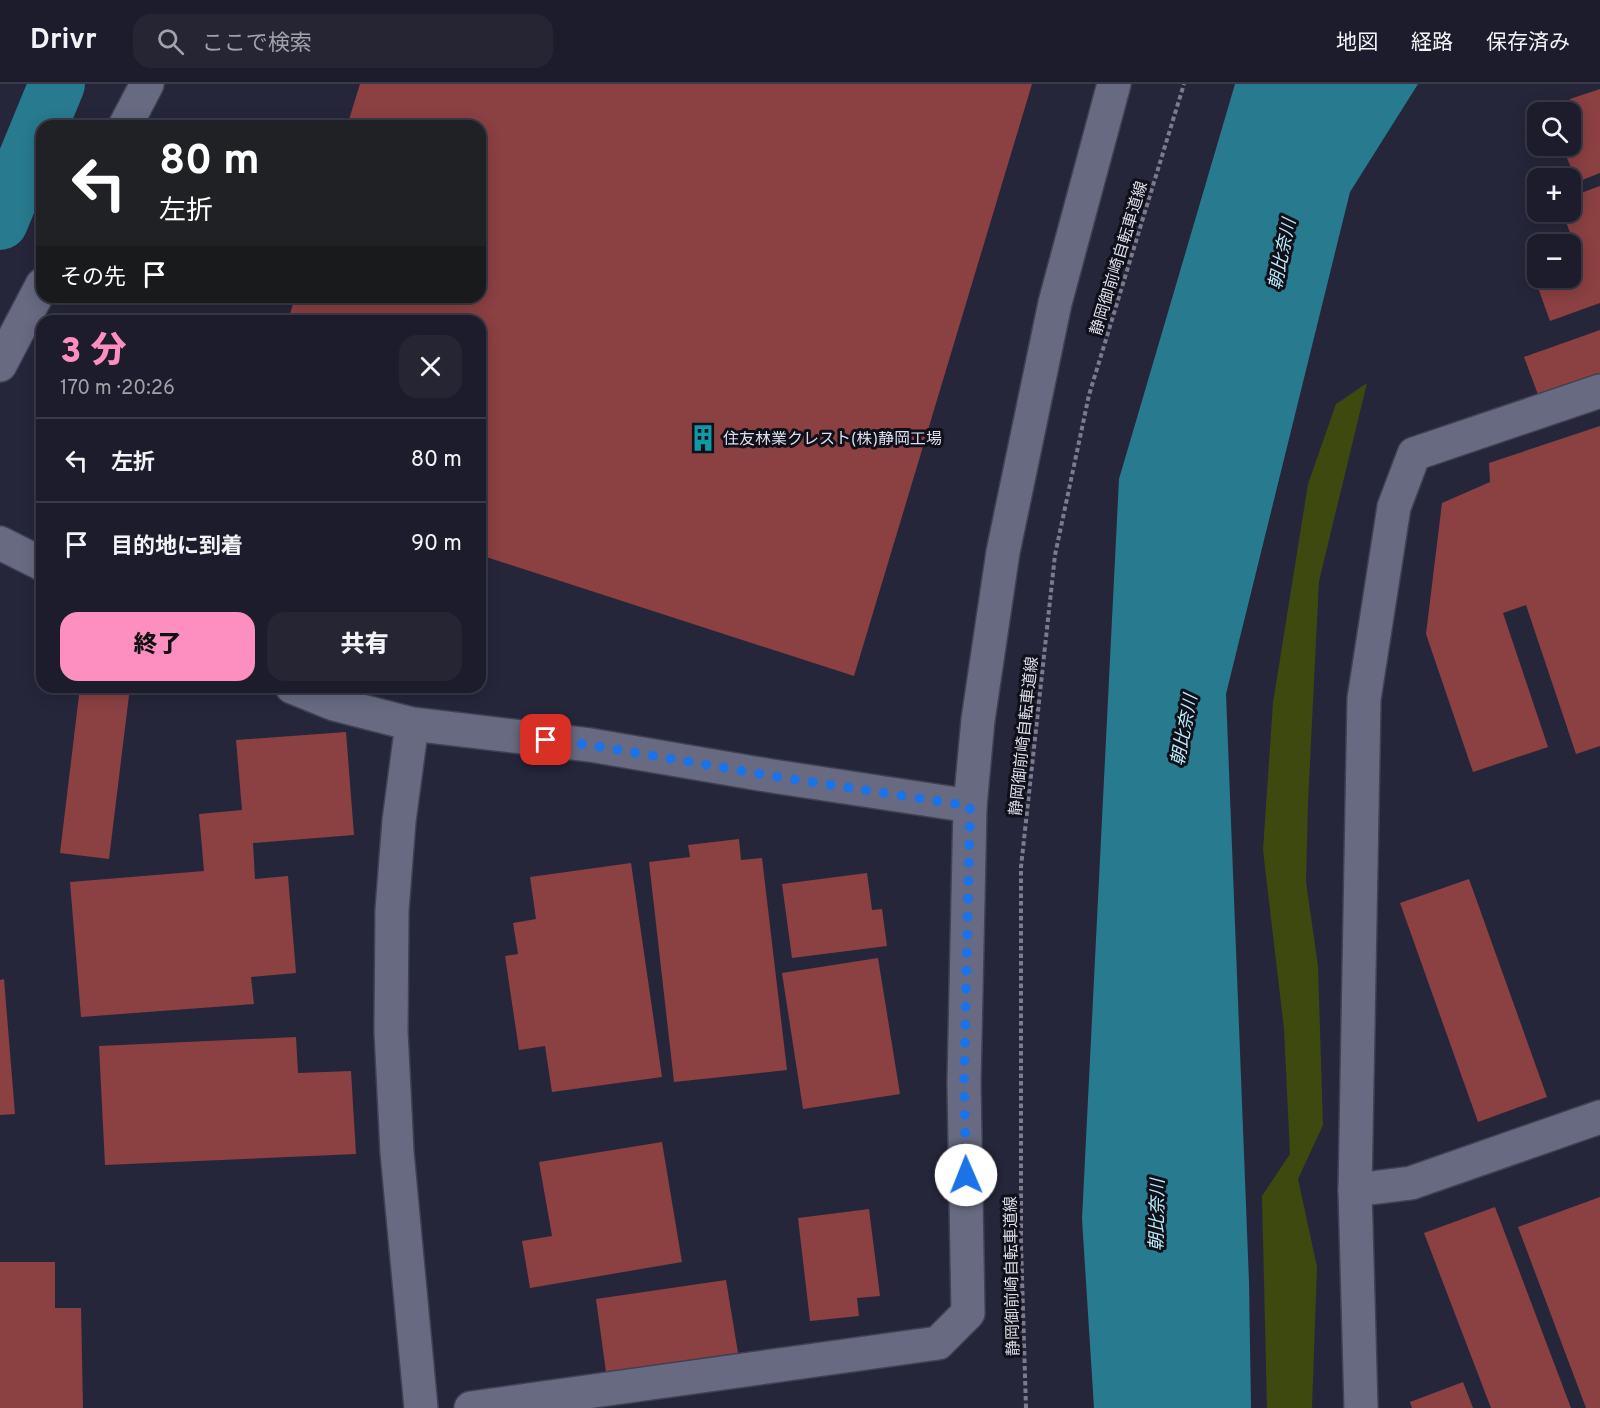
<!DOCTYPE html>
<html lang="ja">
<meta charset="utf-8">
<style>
body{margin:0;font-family:Overpass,"Noto Sans JP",sans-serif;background:#252534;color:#f1f3f6;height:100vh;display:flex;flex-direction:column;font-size:22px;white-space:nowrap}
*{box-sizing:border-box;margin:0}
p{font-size:20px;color:#a0a1a9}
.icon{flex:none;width:33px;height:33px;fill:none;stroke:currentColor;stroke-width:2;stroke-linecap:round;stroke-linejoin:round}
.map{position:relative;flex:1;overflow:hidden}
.details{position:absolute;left:36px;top:231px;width:450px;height:378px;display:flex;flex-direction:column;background:#1c1c2c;border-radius:18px;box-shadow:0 3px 15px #0003,0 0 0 2px #3a3a48}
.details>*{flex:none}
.banner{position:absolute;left:36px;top:36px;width:450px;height:183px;border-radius:18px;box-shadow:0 3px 15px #0003,0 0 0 2px #3a3a48;background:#202124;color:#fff;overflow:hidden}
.controls{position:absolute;left:1527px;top:18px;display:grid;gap:12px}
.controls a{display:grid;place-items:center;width:54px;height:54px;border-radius:12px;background:#1c1c2c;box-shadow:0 3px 15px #0003,0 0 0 2px #3a3a48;font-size:30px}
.pin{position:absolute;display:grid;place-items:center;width:51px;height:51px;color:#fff;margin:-26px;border-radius:12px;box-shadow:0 3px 9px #0006}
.me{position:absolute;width:66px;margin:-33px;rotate:359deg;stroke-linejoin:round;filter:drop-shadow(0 0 4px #0008)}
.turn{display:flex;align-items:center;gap:21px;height:126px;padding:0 24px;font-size:27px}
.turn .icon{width:78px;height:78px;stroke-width:2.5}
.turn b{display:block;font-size:42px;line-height:51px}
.then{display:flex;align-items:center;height:57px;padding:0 24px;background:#0003;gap:12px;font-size:22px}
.round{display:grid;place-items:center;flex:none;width:63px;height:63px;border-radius:18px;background:#252534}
.overview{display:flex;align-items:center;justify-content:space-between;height:102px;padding:0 24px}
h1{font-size:36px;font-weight:800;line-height:45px;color:#fd8ec0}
.button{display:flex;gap:12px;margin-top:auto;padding:12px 24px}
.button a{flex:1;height:69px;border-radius:18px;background:#fd8ec0;color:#111;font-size:24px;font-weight:800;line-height:69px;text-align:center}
.button a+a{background:#252534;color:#f1f3f6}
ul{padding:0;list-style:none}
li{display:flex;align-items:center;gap:18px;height:84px;padding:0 24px;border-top:2px solid #3a3a48}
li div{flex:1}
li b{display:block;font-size:22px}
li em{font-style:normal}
header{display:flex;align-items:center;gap:36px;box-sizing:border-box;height:84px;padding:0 30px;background:#1c1c2c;border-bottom:2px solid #3a3a48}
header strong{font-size:28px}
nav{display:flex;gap:33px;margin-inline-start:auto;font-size:21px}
.search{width:420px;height:54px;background:#252534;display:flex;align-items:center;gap:15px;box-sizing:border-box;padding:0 21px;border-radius:18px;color:#a0a1a9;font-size:22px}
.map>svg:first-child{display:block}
</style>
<header>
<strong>Drivr</strong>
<div class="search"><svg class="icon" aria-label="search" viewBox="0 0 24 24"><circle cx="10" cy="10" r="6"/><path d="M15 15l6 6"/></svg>ここで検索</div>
<nav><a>地図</a><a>経路</a><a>保存済み</a></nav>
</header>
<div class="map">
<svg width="1600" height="1324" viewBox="0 0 1600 1324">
<rect width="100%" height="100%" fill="#26263b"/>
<polygon fill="#3e4910" points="1367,299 1319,497 1308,718 1306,798 1318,882 1323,1041 1298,1095 1317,1183 1312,1324 1267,1324 1262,1112 1290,1070 1284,945 1263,766 1273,619 1308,400 1336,320"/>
<polygon fill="#287a8e" points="1235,0 1418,0 1350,108 1226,610 1249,1198 1251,1324 1094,1324 1082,1135 1119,395"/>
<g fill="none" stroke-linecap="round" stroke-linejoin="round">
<polyline stroke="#287a8e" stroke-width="56" points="0,138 57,0"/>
</g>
<g fill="#8b4042">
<polygon points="360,0 1032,0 854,592 480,471 480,237 288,237 295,213 480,213 480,42 347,42"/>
<polygon points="1600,5 1600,89 1577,98 1562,62 1570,62 1570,28 1562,28 1570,15"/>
<polygon points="1600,102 1600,219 1550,237 1527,173 1538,169 1538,194 1570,194 1570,160 1561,160 1573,156 1562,128 1570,128 1570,113"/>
<polygon points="1600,246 1600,293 1540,316 1524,273"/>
<polygon points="1600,342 1600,662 1576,670 1526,521 1503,529 1548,663 1473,688 1426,550 1442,419 1490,398 1489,379"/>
<polygon points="80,603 130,603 109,775 60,769"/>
<polygon points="346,648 354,751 253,759 255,795 288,792 296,889 251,893 254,920 81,933 70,798 204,787 199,730 242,726 236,656"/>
<polygon points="739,755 741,776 762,774 787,986 674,998 649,778 690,773 688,761"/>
<polygon points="631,779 662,993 552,1008 545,962 519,966 505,872 518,870 513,839 536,835 530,793"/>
<polygon points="867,789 872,826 882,825 887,862 792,874 782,800"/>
<polygon points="1469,795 1547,1013 1478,1038 1400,819"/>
<polygon points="878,874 900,1010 803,1025 782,889"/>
<polygon points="4,895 15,1030 0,1031 0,896"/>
<polygon points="296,953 298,989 351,987 356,1070 105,1081 99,962"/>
<polygon points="662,1058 682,1178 530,1204 522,1157 552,1152 539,1078"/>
<polygon points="1600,1113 1600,1324 1586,1324 1518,1143"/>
<polygon points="1495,1123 1571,1324 1491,1324 1424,1149"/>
<polygon points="869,1125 880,1212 857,1214 859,1232 810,1237 798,1134"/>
<polygon points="0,1178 55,1178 55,1224 81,1224 83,1324 0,1324"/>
<polygon points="726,1196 738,1269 606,1288 596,1215"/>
<polygon points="1463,1298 1473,1324 1412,1324 1410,1318"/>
</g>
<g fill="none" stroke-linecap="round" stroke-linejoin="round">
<defs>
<g id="minor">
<polyline points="125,42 147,0"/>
<polyline points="0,281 42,201"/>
<polyline points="0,459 42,480"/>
<polyline points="292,603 334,620 412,640 590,661 772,692 970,722"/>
<polyline points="412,640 399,737 392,826 391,947 397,1068 421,1324"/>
<polyline points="1355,1106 1411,1099 1600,1033"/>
<polyline points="471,1324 938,1259 968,1229 964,999 970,722 978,636 1003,468 1055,219 1114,0"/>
<polyline points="1361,1324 1355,1106 1364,615 1394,423 1414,370 1600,307"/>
</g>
</defs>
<use href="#minor" stroke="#404152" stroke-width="36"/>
<polyline stroke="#7b7b8d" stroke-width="4" stroke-dasharray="4.5 3" stroke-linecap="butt" points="1026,1324 1021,1161 1021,783 1055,471 1089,311 1184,0"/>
<use href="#minor" stroke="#686a82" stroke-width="33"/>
</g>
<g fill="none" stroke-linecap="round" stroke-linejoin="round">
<polyline stroke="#1a73e8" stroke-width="10" stroke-dasharray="0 18" points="546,656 590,661 772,692 970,722 964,999 966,1091"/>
</g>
<defs>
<symbol id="building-bare" viewBox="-9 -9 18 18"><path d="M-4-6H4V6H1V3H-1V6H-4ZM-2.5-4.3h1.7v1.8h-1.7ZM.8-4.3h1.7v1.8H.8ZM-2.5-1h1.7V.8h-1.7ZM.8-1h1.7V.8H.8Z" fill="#0f9aa8" stroke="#10101a" stroke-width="2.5" paint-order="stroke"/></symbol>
</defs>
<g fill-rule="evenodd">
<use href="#building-bare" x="684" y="335" width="38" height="38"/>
</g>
<g text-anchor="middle" stroke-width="6" stroke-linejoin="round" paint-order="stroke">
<g font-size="16" fill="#dddfec" stroke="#10101a">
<text transform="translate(1118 174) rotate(-73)" y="6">静岡御前崎自転車道線</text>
<text transform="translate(1023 652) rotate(-84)" y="6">静岡御前崎自転車道線</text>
<text transform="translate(1011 1192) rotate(-91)" y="6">静岡御前崎自転車道線</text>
</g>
<g font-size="16" fill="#dddfec" stroke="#10101a" text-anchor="start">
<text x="723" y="360">住友林業クレスト(株)静岡工場</text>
</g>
<g font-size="18" font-style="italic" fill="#baebf9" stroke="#10101a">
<text transform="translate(1282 170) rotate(-78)" y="6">朝比奈川</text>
<text transform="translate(1184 646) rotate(-79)" y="6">朝比奈川</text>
<text transform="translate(1157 1131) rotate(-89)" y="6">朝比奈川</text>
</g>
</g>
</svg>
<div class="controls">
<a><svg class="icon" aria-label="search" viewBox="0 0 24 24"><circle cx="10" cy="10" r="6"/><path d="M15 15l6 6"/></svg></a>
<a>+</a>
<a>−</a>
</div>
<div class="pin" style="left:546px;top:656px;background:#d93025"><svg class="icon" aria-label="arrive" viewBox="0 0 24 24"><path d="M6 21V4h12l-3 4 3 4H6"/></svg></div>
<svg class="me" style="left:966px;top:1091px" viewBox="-20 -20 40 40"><circle r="19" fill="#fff"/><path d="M0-13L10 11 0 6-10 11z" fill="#1a73e8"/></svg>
<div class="banner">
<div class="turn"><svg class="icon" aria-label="left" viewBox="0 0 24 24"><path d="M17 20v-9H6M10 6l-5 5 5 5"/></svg><div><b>80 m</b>左折</div></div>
<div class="then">その先<svg class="icon" aria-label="arrive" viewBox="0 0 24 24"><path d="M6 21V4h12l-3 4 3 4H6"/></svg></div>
</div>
<section class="details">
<div class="overview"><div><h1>3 分</h1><p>170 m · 20:26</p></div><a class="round"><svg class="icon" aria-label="close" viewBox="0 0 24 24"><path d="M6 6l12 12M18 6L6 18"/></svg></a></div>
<ul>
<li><svg class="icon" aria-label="left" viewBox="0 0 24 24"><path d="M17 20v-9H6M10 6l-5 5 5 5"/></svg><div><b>左折</b></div><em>80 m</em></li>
<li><svg class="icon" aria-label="arrive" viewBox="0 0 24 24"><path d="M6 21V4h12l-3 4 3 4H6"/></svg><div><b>目的地に到着</b></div><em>90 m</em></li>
</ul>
<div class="button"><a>終了</a><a>共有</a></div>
</section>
</div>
